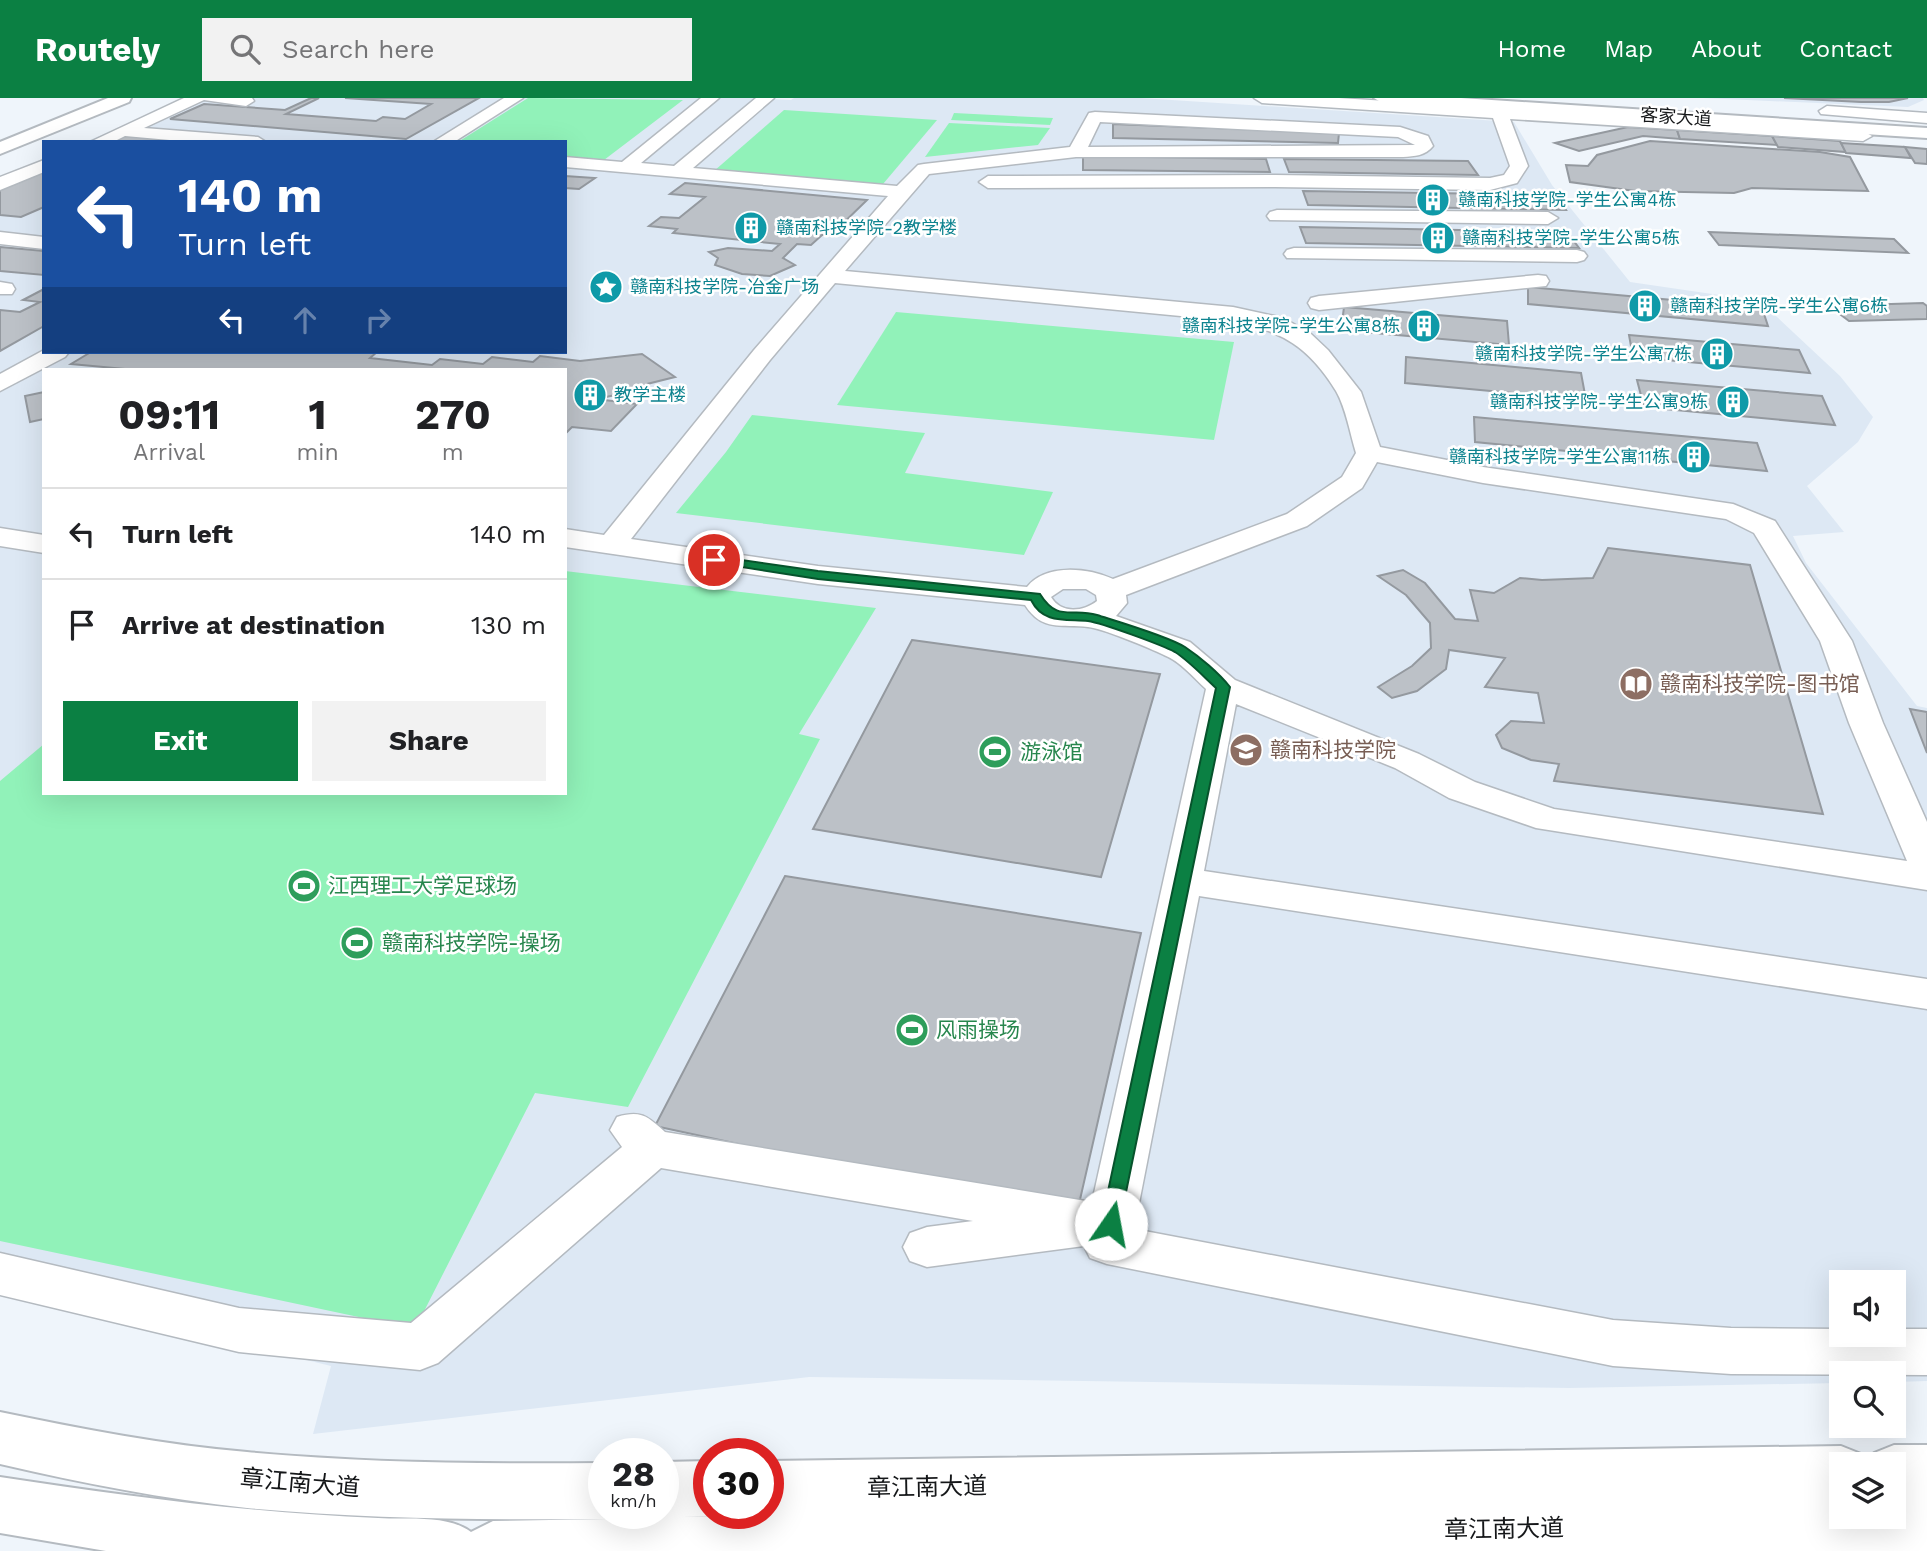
<!DOCTYPE html>
<meta charset="utf-8">
<style>
body{margin:0;font-family:"Work Sans","Noto Sans SC",sans-serif;background:#f2f2f2;color:#202124;height:100vh;display:flex;flex-direction:column;font-size:26px;white-space:nowrap}
*{box-sizing:border-box;margin:0}
p{font-size:23px;color:#757577}
.icon{flex:none;width:38px;height:38px;fill:none;stroke:currentColor;stroke-width:2;stroke-linecap:round;stroke-linejoin:round}
.map{position:relative;flex:1;overflow:hidden}
.panel{position:absolute;left:42px;top:270px;width:525px;height:427px;display:flex;flex-direction:column;background:#fff;border-radius:0px;box-shadow:0 7px 28px #0002}
.panel>*{flex:none}
.hud{position:absolute;left:42px;top:42px;width:525px;height:214px;border-radius:0px;box-shadow:0 7px 28px #0002;background:#1a4fa0;color:#fff;overflow:hidden}
.fabs{position:absolute;left:1829px;top:1172px;display:grid;gap:14px}
.fabs a{display:grid;place-items:center;width:77px;height:77px;border-radius:0px;background:#fff;box-shadow:0 7px 28px #0002;font-size:35px}
.speed{position:absolute;left:588px;top:1340px;display:flex;gap:14px;font-size:35px;font-weight:700;text-align:center}
.speed>*{display:grid;place-content:center;width:91px;height:91px;border-radius:50%;background:#fff;box-shadow:0 7px 28px #0002;line-height:1}
.speed small{font-size:18px;font-weight:400}
.speed .limit{border:10px solid #d22;background:#fff;color:#111}
.pin{position:absolute;display:grid;place-items:center;width:60px;height:60px;color:#fff;margin:-30px;border:4px solid #fff;border-radius:50%;box-shadow:0 2px 7px #0007}
.me{position:absolute;width:77px;margin:-38px;rotate:12deg;stroke-linejoin:round;filter:drop-shadow(0 0 5px #0008)}
.turn{display:flex;align-items:center;gap:24px;height:147px;padding:0 21px;font-size:32px}
.turn .icon{width:91px;height:91px;stroke-width:2.5}
.turn b{display:block;font-size:49px;line-height:60px}
.lanes{display:flex;align-items:center;height:66px;padding:0 21px;background:#0003;justify-content:center;gap:35px;direction:ltr}
.lanes .off{opacity:.35}
.eta{display:flex;justify-content:space-evenly;align-items:center;height:119px;text-align:center}
.eta b{font-size:42px;font-weight:700;line-height:49px}
.primary-button{display:flex;gap:14px;margin-top:auto;padding:14px 21px}
.primary-button a{flex:1;height:80px;border-radius:0px;background:#0b8043;color:#fff;font-size:28px;font-weight:700;line-height:80px;text-align:center}
.primary-button a+a{background:#f2f2f2;color:#202124}
ul{padding:0;list-style:none}
li{display:flex;align-items:center;gap:21px;height:91px;padding:0 21px;border-top:2px solid #e0e0e0}
li div{flex:1}
li b{display:block;font-size:26px}
li em{font-style:normal}
header{display:flex;align-items:center;gap:42px;box-sizing:border-box;height:98px;padding:0 35px;background:#0b8043;color:#fff}
header strong{font-size:33px}
nav{display:flex;gap:38px;margin-inline-start:auto;font-size:24px}
.search{width:490px;height:63px;background:#f2f2f2;display:flex;align-items:center;gap:18px;box-sizing:border-box;padding:0 24px;border-radius:0px;color:#757577;font-size:26px}
.map>svg:first-child{display:block}
</style>
<header>
<strong>Routely</strong>
<div class="search"><svg class="icon" aria-label="search" viewBox="0 0 24 24"><circle cx="10" cy="10" r="6"/><path d="M15 15l6 6"/></svg>Search here</div>
<nav><a>Home</a><a>Map</a><a>About</a><a>Contact</a></nav>
</header>
<div class="map">
<svg width="1927" height="1453" viewBox="0 0 1927 1453">
<rect width="100%" height="100%" fill="#eff5fb"/>
<g fill="#dde8f4" fill-rule="evenodd">
<path d="M192 0H754L791 2 794 0H1141L1514 24 1552 87 1630 184 1760 203 1840 278 1873 319 1858 344 1807 388 1844 434 1793 438 1806 465 1917 608 1927 610V1283L1894 1284V1276H1841V1285L1569 1290 809 1279 313 1336 331 1268 0 1187V79L44 61V254H565V44H85ZM44 271H565V695H44ZM1841 1185H1894V1237H1841Z"/>
<polygon points="1703,0 1923,0 1924,2 1908,9"/>
</g>
<g fill="#91f2b9">
<polygon points="528,0 683,2 604,62 565,59 565,44 458,44"/>
<polygon points="784,12 937,22 883,86 714,73"/>
<polygon points="954,15 1053,20 1050,27 951,22"/>
<polygon points="949,25 1050,30 1038,47 925,59"/>
<polygon points="896,214 1234,244 1214,342 837,307"/>
<polygon points="752,317 925,335 905,375 1053,394 1024,457 676,415 726,354"/>
<polygon points="565,473 876,510 799,636 820,641 628,1009 535,995 415,1231 0,1143 0,683 44,646 44,695 565,695"/>
</g>
<g fill="#bcc1c7" stroke="#94999f" stroke-width="2">
<polygon points="311,0 319,0 286,16 376,23 383,19 405,21 431,6 345,0 479,0 406,41 170,21 204,6 285,12"/>
<polygon points="1784,0 1908,0 1889,4 1861,4"/>
<polygon points="1113,26 1339,35 1338,45 1113,40"/>
<polygon points="1628,29 1677,32 1680,41 1643,38 1579,53 1555,45"/>
<polygon points="1677,32 1772,38 1777,47 1680,41"/>
<polygon points="124,37 188,42 108,44"/>
<polygon points="1772,38 1840,43 1846,54 1778,49"/>
<polygon points="1650,43 1820,54 1850,59 1868,93 1752,90 1734,95 1635,93 1570,84 1566,67 1588,68 1597,57"/>
<polygon points="1841,45 1905,49 1911,60 1846,55"/>
<polygon points="1905,49 1927,51 1927,66 1915,65"/>
<polygon points="1083,58 1266,61 1270,74 1083,72"/>
<polygon points="1284,61 1468,63 1478,77 1289,74"/>
<polygon points="44,72 44,109 21,119 0,117 0,91"/>
<polygon points="565,78 595,80 579,91 565,90"/>
<polygon points="685,85 867,102 831,137 822,137 811,147 797,146 783,160 795,167 770,178 742,176 715,167 718,160 709,154 728,150 772,153 780,146 673,135 677,131 649,128 661,119 679,120 705,99 670,96"/>
<polygon points="1303,93 1556,97 1566,112 1308,107"/>
<polygon points="1300,129 1567,134 1579,150 1306,145"/>
<polygon points="1709,134 1894,141 1908,155 1719,147"/>
<polygon points="0,149 44,153 44,177 0,173"/>
<polygon points="1528,189 1762,210 1768,228 1528,206"/>
<polygon points="44,191 44,228 0,253 0,212 20,214 40,204 23,202"/>
<polygon points="1923,205 1927,208 1927,221 1849,223 1829,208"/>
<polygon points="1344,209 1507,223 1509,247 1341,232"/>
<polygon points="1629,237 1799,252 1810,275 1633,259"/>
<polygon points="91,254 377,254 370,260 432,267 440,261 483,266 492,259 533,264 540,258 580,263 642,256 675,279 647,286 635,293 596,301 637,306 611,333 572,329 565,336 565,271 125,271 71,266"/>
<polygon points="1406,259 1581,275 1586,302 1405,285"/>
<polygon points="1637,282 1822,298 1835,327 1644,309"/>
<polygon points="44,294 44,321 30,324 25,298"/>
<polygon points="1474,319 1757,345 1767,373 1475,344"/>
<polygon points="1608,450 1750,467 1823,716 1554,683 1559,666 1531,662 1502,650 1496,637 1511,623 1544,625 1538,595 1485,589 1505,560 1449,552 1446,571 1417,593 1392,600 1378,589 1412,568 1431,550 1430,525 1406,497 1378,478 1403,472 1425,485 1455,521 1478,523 1470,492 1494,495 1520,480 1542,482 1593,480"/>
<polygon points="912,542 1160,576 1101,779 813,731"/>
<polygon points="1910,611 1927,614 1927,655"/>
<polygon points="785,778 1141,835 1076,1119 655,1028"/>
</g>
<g fill="none" stroke-linecap="round" stroke-linejoin="round">
<defs>
<g id="minor">
<polygon points="184,0 252,0 254,3 246,8 204,2 144,30 258,39 266,44 192,44 125,38 113,44 90,44"/>
<polygon points="504,0 523,0 454,44 433,44"/>
<path d="M701 0H719L641 65 674 68 756 0H774L693 70 897 88 918 67 924 66 1070 49 1089 15 1095 14 1400 29 1428 38 1433 48C1425 58 1415 58 1403 59H1076L929 76 845 173 1233 209 1283 220 1310 235 1328 252 1361 294 1380 349 1483 369 1733 406 1775 423 1852 543 1883 625 1927 724V792L1536 730 1449 700 1395 670 1236 606 1204 773 1927 881V911L1199 798 1134 1131 1613 1222 1731 1230 1841 1231V1237H1894V1231H1927V1277L1731 1276 1613 1268 1107 1166 1090 1160 1084 1148 927 1169 910 1163 903 1149 910 1135 927 1129 973 1123 661 1070 438 1265 420 1272 239 1254 0 1197V1155L239 1210 411 1225 622 1049 610 1032 617 1019C641 1012 647 1018 665 1034L1092 1104 1206 591C1194 580 1180 563 1164 557 1150 550 1101 530 1088 529 1062 526 1042 534 1025 507L818 486 565 449V431L604 437 754 252 888 98 565 69V59L622 64ZM1100 24 1398 39 1415 47 1088 49ZM835 185 1233 223C1282 233 1309 249 1336 293 1346 310 1350 336 1356 355L1342 379 1287 416 1113 481C1088 470 1046 465 1027 489L818 468 631 441 770 262ZM1377 364 1483 385 1726 421 1754 435 1820 543 1849 625 1907 763 1554 711 1475 684 1419 656 1235 582 1190 544 1116 518 1127 505 1126 497 1307 428 1362 390ZM1063 491H1086L1096 497 1097 503C1083 514 1061 516 1051 499Z"/>
<polygon points="1254,0 1339,0 1863,33 1872,38 1863,43 1510,21 1528,68 1517,85 1490,92 1275,89 988,90 979,84 988,78 1275,77 1490,80 1504,77 1510,68 1493,20 1262,5"/>
<polygon points="1827,8 1927,15 1927,25 1821,16 1819,13"/>
<polygon points="44,62 44,74 0,92 0,79"/>
<polygon points="1277,112 1548,114 1558,120 1548,126 1270,122 1267,118 1270,114"/>
<polygon points="0,134 44,139 44,151 0,146"/>
<polygon points="1294,150 1577,152 1584,154 1587,158 1584,162 1577,164 1287,160 1284,156 1287,152"/>
<polygon points="1538,177 1546,178 1549,183 1546,188 1319,212 1311,210 1308,205 1311,200 1319,198"/>
<polygon points="0,184 12,186 15,191 12,196 0,196"/>
<polygon points="44,252 69,254 65,259 0,293 0,276"/>
<polygon points="0,430 44,437 44,455 0,448"/>
</g>
<g id="major">
<polygon points="108,0 131,0 129,4 0,56 0,44"/>
<polygon points="1374,0 1461,0 1927,30 1927,40 1382,5"/>
<path d="M0 1314C82 1331 164 1347 247 1354 366 1365 485 1366 604 1365V1416H617L604 1421C485 1422 365 1421 247 1410 164 1401 82 1385 0 1366Z"/>
<path d="M1894 1347H1927V1453H106L0 1435V1379C125 1398 251 1415 378 1420 406 1422 447 1416 471 1434L493 1423 663 1420 653 1416H663V1364L709 1363V1416H717L709 1419H682L765 1418 760 1416H768V1363L1841 1348 1861 1356 1866 1367H1841V1419H1894V1367H1868L1874 1355Z"/>
</g>
</defs>
<use href="#minor" stroke="#b4bac0" stroke-width="3"/>
<use href="#major" stroke="#b4bac0" stroke-width="4"/>
<use href="#minor" fill="#fff" fill-rule="evenodd"/>
<use href="#major" fill="#fff" fill-rule="evenodd"/>
</g>
<path fill="#0b8043" stroke="#07532c" stroke-width="2" d="M714 458 818 473 1040 496C1058 525 1072 509 1097 517 1119 524 1167 538 1185 549 1200 559 1219 575 1230 589L1118 1133 1111 1135 1104 1133 1101 1126 1216 590C1203 578 1189 563 1175 554 1162 547 1102 525 1088 523 1065 521 1043 526 1031 502L818 481 710 464V459Z"/>
<defs>
<symbol id="building-disc" viewBox="-11 -11 22 22"><circle r="9.5" fill="#0f9aa8" stroke="#fff"/><path d="M-4-6H4V6H1V3H-1V6H-4ZM-2.5-4.3h1.7v1.8h-1.7ZM.8-4.3h1.7v1.8H.8ZM-2.5-1h1.7V.8h-1.7ZM.8-1h1.7V.8H.8Z" fill="#fff"/></symbol>
<symbol id="sight-disc" viewBox="-11 -11 22 22"><circle r="9.5" fill="#0f9aa8" stroke="#fff"/><path d="M0-6L1.8-2.2L6-1.7L2.9 1.2L3.7 5.4L0 3.3L-3.7 5.4L-2.9 1.2L-6-1.7L-1.8-2.2Z" fill="#fff"/></symbol>
<symbol id="library-disc" viewBox="-11 -11 22 22"><circle r="9.5" fill="#8d6e63" stroke="#fff"/><path d="M-6-4Q-3-5.5-.7-3.5V5Q-3 3-6 4ZM6-4Q3-5.5 .7-3.5V5Q3 3 6 4Z" fill="#fff"/></symbol>
<symbol id="university-disc" viewBox="-11 -11 22 22"><circle r="9.5" fill="#8d6e63" stroke="#fff"/><path d="M0-5L7-2L0 1L-7-2ZM-4 1L0 2.5L4 1V4Q0 6-4 4Z" fill="#fff"/></symbol>
<symbol id="stadium-disc" viewBox="-11 -11 22 22"><circle r="9.5" fill="#2e9e5b" stroke="#fff"/><path d="M0-5a6.5 5 0 1 0 0 10a6.5 5 0 1 0 0-10ZM-3.5-1.8h7v3.6h-7Z" fill="#fff"/></symbol>
</defs>
<g fill-rule="evenodd">
<use href="#building-disc" x="1414" y="83" width="38" height="38"/>
<use href="#building-disc" x="732" y="111" width="38" height="38"/>
<use href="#building-disc" x="1419" y="121" width="38" height="38"/>
<use href="#sight-disc" x="587" y="170" width="38" height="38"/>
<use href="#building-disc" x="1626" y="189" width="38" height="38"/>
<use href="#building-disc" x="1405" y="209" width="38" height="38"/>
<use href="#building-disc" x="1698" y="237" width="38" height="38"/>
<use href="#building-disc" x="571" y="278" width="38" height="38"/>
<use href="#building-disc" x="1714" y="285" width="38" height="38"/>
<use href="#building-disc" x="1675" y="340" width="38" height="38"/>
<use href="#library-disc" x="1617" y="567" width="38" height="38"/>
<use href="#university-disc" x="1227" y="633" width="38" height="38"/>
<use href="#stadium-disc" x="976" y="635" width="38" height="38"/>
<use href="#stadium-disc" x="285" y="769" width="38" height="38"/>
<use href="#stadium-disc" x="338" y="826" width="38" height="38"/>
<use href="#stadium-disc" x="893" y="913" width="38" height="38"/>
</g>
<g text-anchor="middle" stroke-width="5" stroke-linejoin="round" paint-order="stroke">
<g font-size="18" fill="#151719" stroke="#fff">
<text transform="translate(1676 19) rotate(4)" y="6">客家大道</text>
</g>
<g font-size="18" fill="#0d838f" stroke="#fff" text-anchor="start">
<text x="1458" y="108">赣南科技学院-学生公寓4栋</text>
<text x="776" y="136">赣南科技学院-2教学楼</text>
<text x="1462" y="146">赣南科技学院-学生公寓5栋</text>
<text x="630" y="195">赣南科技学院-冶金广场</text>
<text x="1670" y="214">赣南科技学院-学生公寓6栋</text>
<text x="1400" y="234" text-anchor="end">赣南科技学院-学生公寓8栋</text>
<text x="1692" y="262" text-anchor="end">赣南科技学院-学生公寓7栋</text>
<text x="614" y="303">教学主楼</text>
<text x="1708" y="310" text-anchor="end">赣南科技学院-学生公寓9栋</text>
<text x="1670" y="365" text-anchor="end">赣南科技学院-学生公寓11栋</text>
</g>
<g font-size="21" fill="#785e54" stroke="#fff" text-anchor="start">
<text x="1660" y="593">赣南科技学院-图书馆</text>
<text x="1270" y="659">赣南科技学院</text>
</g>
<g font-size="21" fill="#27864d" stroke="#fff" text-anchor="start">
<text x="1020" y="661">游泳馆</text>
<text x="328" y="795">江西理工大学足球场</text>
<text x="382" y="852">赣南科技学院-操场</text>
<text x="936" y="939">风雨操场</text>
</g>
<g font-size="24" fill="#151719" stroke="#fff">
<text transform="translate(300 1385) rotate(5)" y="8">章江南大道</text>
<text transform="translate(927 1389) rotate(-1)" y="8">章江南大道</text>
<text transform="translate(1504 1431) rotate(-1)" y="8">章江南大道</text>
</g>
</g>
</svg>
<div class="fabs">
<a><svg class="icon" aria-label="sound" viewBox="0 0 24 24"><path d="M4 9h4l5-4v14l-5-4H4zM17 9q2 3 0 6"/></svg></a>
<a><svg class="icon" aria-label="search" viewBox="0 0 24 24"><circle cx="10" cy="10" r="6"/><path d="M15 15l6 6"/></svg></a>
<a><svg class="icon" aria-label="layers" viewBox="0 0 24 24"><path d="M12 4l9 5-9 5-9-5zM3 14l9 5 9-5"/></svg></a>
</div>
<div class="speed"><div>28<small>km/h</small></div><div class="limit">30</div></div>
<div class="pin" style="left:714px;top:462px;background:#d93025"><svg class="icon" aria-label="arrive" viewBox="0 0 24 24"><path d="M6 21V4h12l-3 4 3 4H6"/></svg></div>
<svg class="me" style="left:1111px;top:1126px" viewBox="-20 -20 40 40"><circle r="19" fill="#fff"/><path d="M0-13L10 11 0 6-10 11z" fill="#0b8043"/></svg>
<div class="hud">
<div class="turn"><svg class="icon" aria-label="left" viewBox="0 0 24 24"><path d="M17 20v-9H6M10 6l-5 5 5 5"/></svg><div><b>140 m</b>Turn left</div></div>
<div class="lanes"><svg class="icon" aria-label="left" viewBox="0 0 24 24"><path d="M17 20v-9H6M10 6l-5 5 5 5"/></svg><svg class="icon off" aria-label="ahead" viewBox="0 0 24 24"><path d="M12 20V5M6 11l6-6 6 6"/></svg><svg class="icon off" aria-label="right" viewBox="0 0 24 24"><path d="M7 20v-9h11M14 6l5 5-5 5"/></svg></div>
</div>
<section class="panel">
<div class="eta">
<div><b>09:11</b><p>Arrival</p></div>
<div><b>1</b><p>min</p></div>
<div><b>270</b><p>m</p></div>
</div>
<ul>
<li><svg class="icon" aria-label="left" viewBox="0 0 24 24"><path d="M17 20v-9H6M10 6l-5 5 5 5"/></svg><div><b>Turn left</b></div><em>140 m</em></li>
<li><svg class="icon" aria-label="arrive" viewBox="0 0 24 24"><path d="M6 21V4h12l-3 4 3 4H6"/></svg><div><b>Arrive at destination</b></div><em>130 m</em></li>
</ul>
<div class="primary-button"><a>Exit</a><a>Share</a></div>
</section>
</div>
